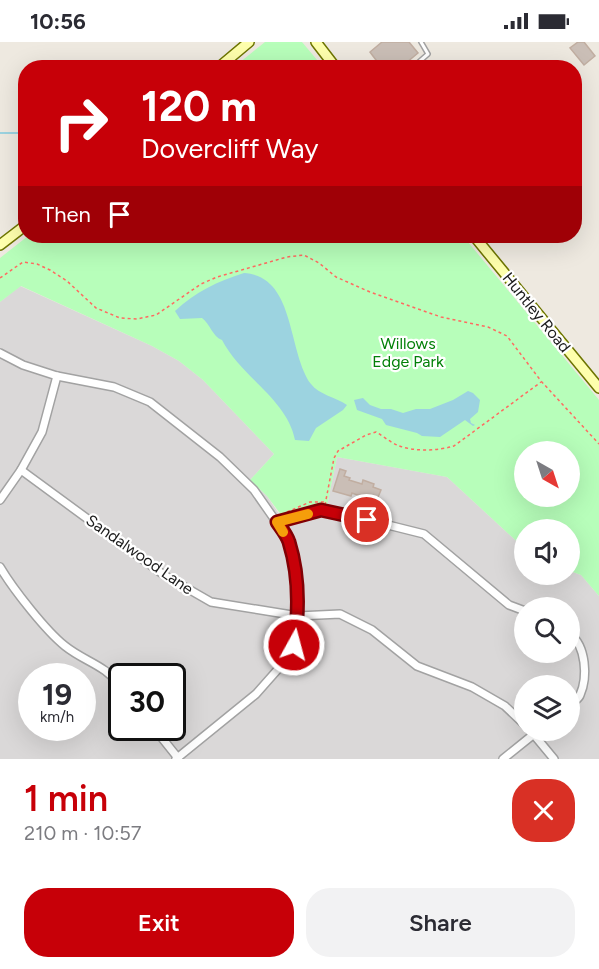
<!DOCTYPE html>
<meta charset="utf-8">
<style>
body{margin:0;font-family:Figtree,sans-serif;background:#f2f2f3;color:#2b2b33;height:100vh;display:flex;flex-direction:column;font-size:22px;white-space:nowrap}
*{box-sizing:border-box;margin:0}
p{font-size:20px;color:#7c7c81}
.icon{flex:none;width:33px;height:33px;fill:none;stroke:currentColor;stroke-width:2;stroke-linecap:round;stroke-linejoin:round}
.map{position:relative;height:717px;overflow:hidden}
.side{display:flex;flex-direction:column;background:#fff;flex:1}
.side>*{flex:none}
.banner{position:absolute;left:18px;top:18px;width:564px;height:183px;border-radius:24px;box-shadow:0 6px 24px #0002;background:#c70008;color:#fff;overflow:hidden}
.needle{width:39px;rotate:141deg}
.fabs{position:absolute;left:514px;top:399px;display:grid;gap:12px}
.fabs a{display:grid;place-items:center;width:66px;height:66px;border-radius:50%;background:#fff;box-shadow:0 6px 24px #0002;font-size:30px}
.speed{position:absolute;left:18px;top:621px;display:flex;gap:12px;font-size:30px;font-weight:700;text-align:center}
.speed>*{display:grid;place-content:center;width:78px;height:78px;border-radius:50%;background:#fff;box-shadow:0 6px 24px #0002;line-height:1}
.speed small{font-size:15px;font-weight:400}
.speed .limit{border:3px solid #111;border-radius:9px;background:#fff;color:#111}
.pin{position:absolute;display:grid;place-items:center;width:51px;height:51px;color:#fff;margin:-26px;border:3px solid #fff;border-radius:50%;box-shadow:0 2px 6px #0007}
.me{position:absolute;width:66px;margin:-33px;rotate:7deg;stroke-linejoin:round;filter:drop-shadow(0 0 4px #0008)}
.turn{display:flex;align-items:center;gap:21px;height:126px;padding:0 24px;font-size:27px}
.turn .icon{width:78px;height:78px;stroke-width:2.5}
.turn b{display:block;font-size:42px;line-height:51px}
.then{display:flex;align-items:center;height:57px;padding:0 24px;background:#0003;gap:12px;font-size:22px}
.round{display:grid;place-items:center;flex:none;width:63px;height:63px;border-radius:24px;background:#f2f2f3}
.head{display:flex;align-items:center;justify-content:space-between;height:102px;padding:0 24px}
h1{font-size:36px;font-weight:600;line-height:45px;color:#c70008}
.action{display:flex;gap:12px;margin-top:auto;padding:12px 24px}
.action a{flex:1;height:69px;border-radius:24px;background:#c70008;color:#fff;font-size:24px;font-weight:600;line-height:69px;text-align:center}
.action a+a{background:#f2f2f3;color:#2b2b33}
.status{display:flex;justify-content:space-between;align-items:center;height:42px;padding:0 30px;background:#fff;direction:ltr}
.status svg{height:16px;fill:currentColor}
.map>svg:first-child{display:block}
</style>
<div class="status"><b>10:56</b><svg viewBox="0 0 49 12"><path d="M0 12V9h3v3zM5 12V6h3v6zM10 12V3h3v9zM15 12V0h3v12zM26 1h20v11H26zM47 4h2v5h-2z"/></svg></div>
<div class="map">
<svg width="599" height="717" viewBox="0 0 599 717">
<rect width="100%" height="100%" fill="#eee9e0"/>
<path fill="#dad8d8" fill-rule="evenodd" d="M20 244 152 304 179 319 203 338 274 412 250 438 267 454 279 472 288 473 307 465 327 464 337 415 447 435 525 507V532H570V529L581 533 599 554V717H0V260ZM525 566H570V610H525ZM32 634H82V686H32ZM122 634H172V686H122ZM525 644H570V688H525Z"/>
<g fill="#b7feba" fill-rule="evenodd">
<polygon points="265,0 302,0 323,25 234,25"/>
<path d="M28 194H463L599 358V554L581 533 570 529V488H525V507L447 435 337 415 327 464 307 465 282 474 267 454 250 438 274 412 203 338 179 319 152 304 21 244 0 260V216ZM525 410H570V454H525Z"/>
</g>
<g fill="#9cd3e0">
<path d="M244 231C296 234 287 309 311 342 319 353 336 355 347 363L343 368 316 386 309 399 295 398C287 357 241 335 222 298 213 295 210 282 202 276L180 277 175 269C195 250 218 239 244 231Z"/>
<polygon points="468,349 473,351 480,358 478,370 470,377 471,381 475,383 473,384 465,378 440,395 422,394 417,391 386,383 382,377 357,368 354,358 363,356 370,363 381,367 391,367 403,371 416,367 430,367 453,358"/>
</g>
<g fill="none" stroke-linecap="round" stroke-linejoin="round">
<polyline stroke="#9cd3e0" stroke-width="2" points="0,91 26,91"/>
</g>
<g fill="#cabeb6" stroke="#c1aea1" stroke-width="1.5">
<polygon points="382,0 409,0 418,11 400,26 367,26 376,18 370,10"/>
<polygon points="578,0 584,0 595,14 584,23 570,6"/>
<polygon points="340,427 346,429 344,434 350,436 349,438 362,442 363,438 374,442 373,445 381,448 376,460 352,451 351,454 333,449"/>
</g>
<g fill="none" stroke-linecap="round" stroke-linejoin="round">
<defs>
<polyline id="lane" points="412,26 428,12 421,0"/>
<g id="street">
<polyline points="0,311 23,323 57,334 114,345 150,360 220,415 254,448 289,498 294,529 298,574 294,603 279,626 256,652 176,717"/>
<polyline points="21,428 164,533 211,560 298,574 340,572 372,588 417,624 472,645 505,664 525,683"/>
<polyline points="0,458 21,428 42,390 57,334"/>
<polyline points="277,480 321,468 348,473 424,492 509,563 525,569"/>
<path d="M0 525C13 547 46 589 65 604 85 620 104 622 122 645"/>
<path d="M570 592C586 604 588 635 580 653 579 657 573 660 570 663"/>
<polyline points="154,686 178,716"/>
<polyline points="530,688 554,717"/>
<polyline points="503,717 539,688"/>
</g>
<g id="secondary">
<polyline points="316,0 336,26"/>
<polyline points="218,26 249,0"/>
<polyline points="474,194 599,346"/>
<polyline points="0,203 26,183"/>
</g>
</defs>
<use href="#lane" stroke="#a2a2a2" stroke-width="6"/>
<use href="#street" stroke="#a2a2a2" stroke-width="10"/>
<use href="#secondary" stroke="#6d7500" stroke-width="12"/>
<g stroke="#ff6a60" stroke-width="1.5" stroke-dasharray="3 3" stroke-linecap="butt">
<polyline points="0,236 23,220 37,222 50,228 67,239 96,266 120,276 137,277 156,273 201,242 217,235 287,215 304,213 319,221 336,235 370,250 441,275 488,285 507,294 541,339 599,402"/>
<path d="M325 463 334 416 338 409 366 393 376 390C383 394 390 400 397 403 413 410 438 409 454 404L541 340"/>
<polyline points="287,470 310,460 325,460"/>
</g>
<use href="#lane" stroke="#fff" stroke-width="3"/>
<use href="#street" stroke="#fff" stroke-width="7"/>
<use href="#secondary" stroke="#feffad" stroke-width="9"/>
</g>
<g fill="none" stroke-linecap="round" stroke-linejoin="round">
<defs>
<path id="route" d="M294 603C299 570 299 532 289 500 287 493 281 486 277 480L321 468 367 478"/>
</defs>
<use href="#route" stroke="#810005" stroke-width="15"/>
<use href="#route" stroke="#c70008" stroke-width="10"/>
<polyline stroke="#f59e0b" stroke-width="10" points="283,490 277,480 308,472"/>
</g>
<g text-anchor="middle" stroke-width="4.5" stroke-linejoin="round" paint-order="stroke">
<g font-size="16" fill="#1b1b1b" stroke="#fff">
<text transform="translate(537 270) rotate(51)" y="6">Huntley Road</text>
<text transform="translate(140 512) rotate(35)" y="6">Sandalwood Lane</text>
</g>
<g font-size="16" fill="#028008" stroke="#fff">
<text x="408" y="307">Willows<tspan x="408" dy="18">Edge Park</tspan></text>
</g>
</g>
</svg>
<div class="fabs">
<a><svg class="needle" viewBox="-14 -14 28 28"><path d="M0-13l5 13h-10z" fill="#e53935"/><path d="M0 13l5-13h-10z" fill="#7c7c81"/></svg></a>
<a><svg class="icon" aria-label="sound" viewBox="0 0 24 24"><path d="M4 9h4l5-4v14l-5-4H4zM17 9q2 3 0 6"/></svg></a>
<a><svg class="icon" aria-label="search" viewBox="0 0 24 24"><circle cx="10" cy="10" r="6"/><path d="M15 15l6 6"/></svg></a>
<a><svg class="icon" aria-label="layers" viewBox="0 0 24 24"><path d="M12 4l9 5-9 5-9-5zM3 14l9 5 9-5"/></svg></a>
</div>
<div class="speed"><div>19<small>km/h</small></div><div class="limit">30</div></div>
<div class="pin" style="left:367px;top:478px;background:#d93025"><svg class="icon" aria-label="arrive" viewBox="0 0 24 24"><path d="M6 21V4h12l-3 4 3 4H6"/></svg></div>
<svg class="me" style="left:294px;top:603px" viewBox="-20 -20 40 40"><circle r="17" fill="#c70008" stroke="#fff" stroke-width="3"/><path d="M0-11L8 9 0 5-8 9z" fill="#fff"/></svg>
<div class="banner">
<div class="turn"><svg class="icon" aria-label="right" viewBox="0 0 24 24"><path d="M7 20v-9h11M14 6l5 5-5 5"/></svg><div><b>120 m</b>Dovercliff Way</div></div>
<div class="then">Then<svg class="icon" aria-label="arrive" viewBox="0 0 24 24"><path d="M6 21V4h12l-3 4 3 4H6"/></svg></div>
</div>
</div>
<section class="side">
<div class="head"><div><h1>1 min</h1><p>210 m · 10:57</p></div><a class="round" style="background:#d93025;color:#fff"><svg class="icon" aria-label="close" viewBox="0 0 24 24"><path d="M6 6l12 12M18 6L6 18"/></svg></a></div>
<div class="action"><a>Exit</a><a>Share</a></div>
</section>
